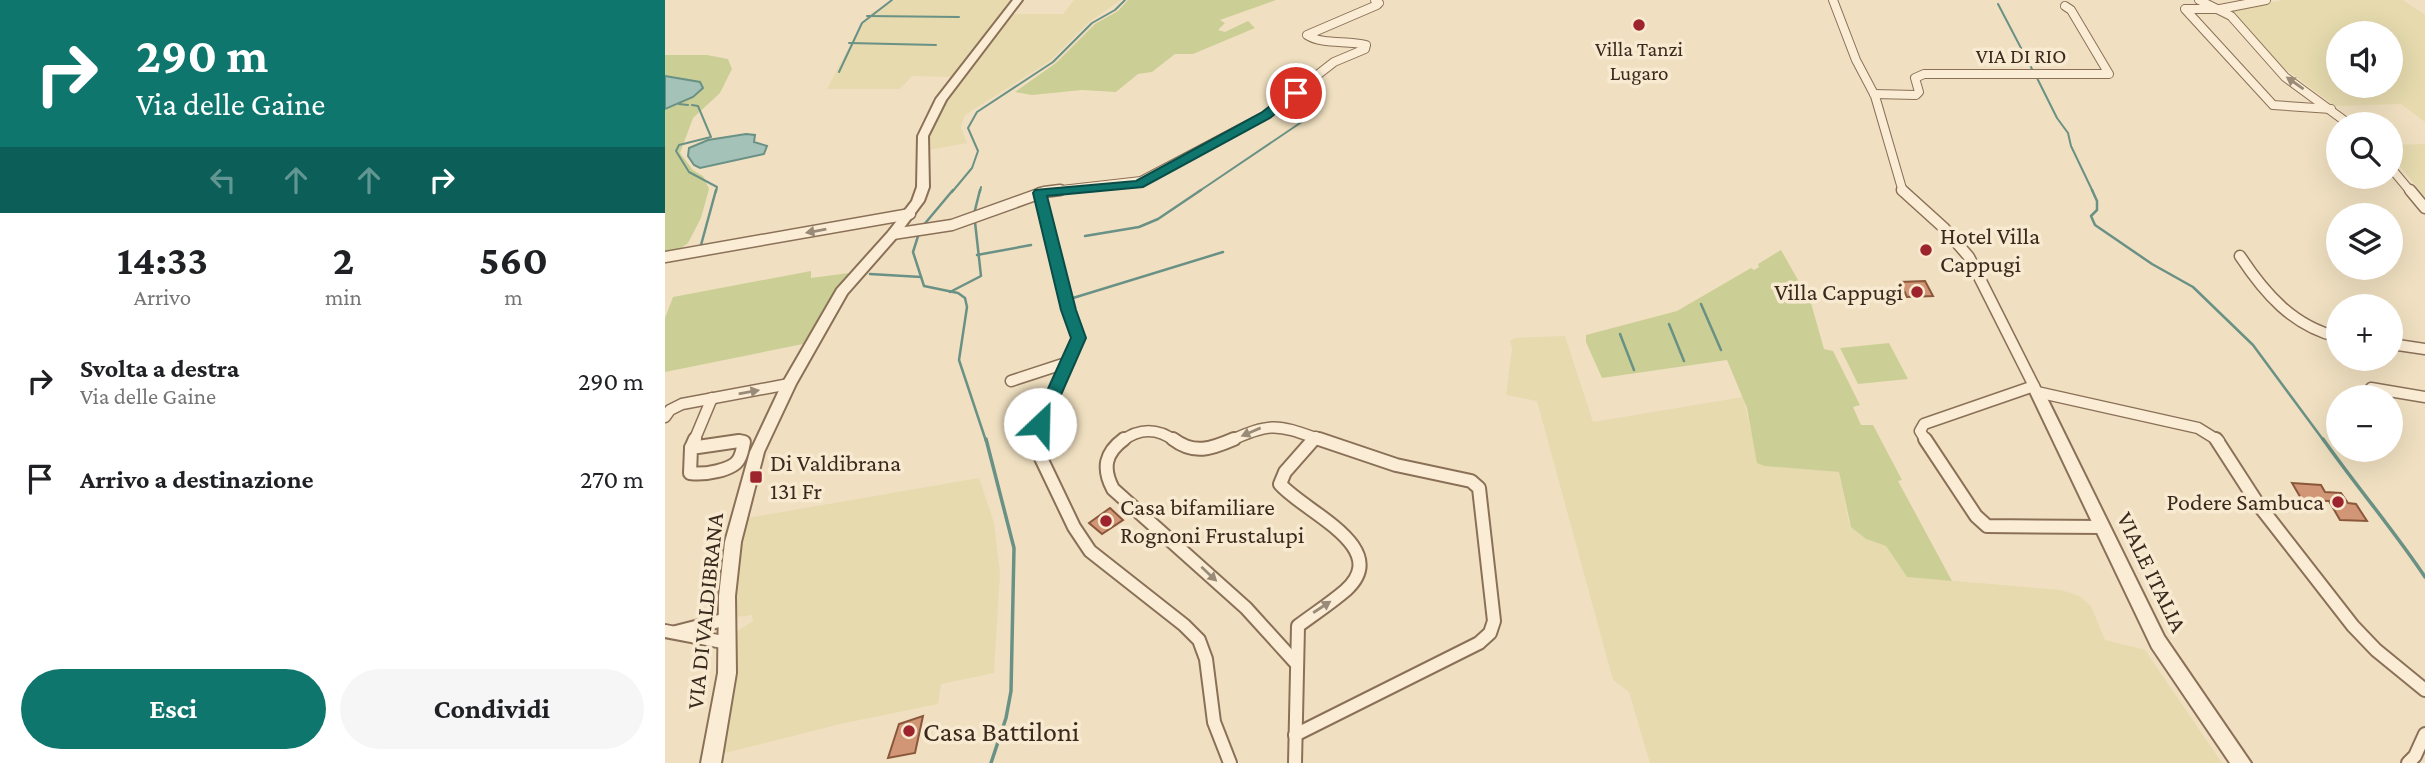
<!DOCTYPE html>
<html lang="it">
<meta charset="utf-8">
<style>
body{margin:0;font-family:"Crimson Pro",serif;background:#f6f6f6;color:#202124;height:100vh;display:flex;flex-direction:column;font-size:26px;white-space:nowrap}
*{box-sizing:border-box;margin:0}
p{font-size:23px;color:#757577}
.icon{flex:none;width:38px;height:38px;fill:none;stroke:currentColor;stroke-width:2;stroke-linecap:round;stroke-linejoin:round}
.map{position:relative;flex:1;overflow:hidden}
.drawer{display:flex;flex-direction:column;background:#fff;width:665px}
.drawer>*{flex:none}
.banner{background:#0f766e;color:#fff;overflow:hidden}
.tools{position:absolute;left:1661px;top:21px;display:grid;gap:14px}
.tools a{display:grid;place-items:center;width:77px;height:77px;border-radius:50%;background:#fff;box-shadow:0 7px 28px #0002;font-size:35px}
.pin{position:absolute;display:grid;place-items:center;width:60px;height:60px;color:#fff;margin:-30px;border:4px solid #fff;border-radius:50%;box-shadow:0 2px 7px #0007}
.me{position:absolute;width:77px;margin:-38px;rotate:24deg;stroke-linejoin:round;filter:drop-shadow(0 0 5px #0008)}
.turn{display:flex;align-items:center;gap:24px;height:147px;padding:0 21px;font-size:32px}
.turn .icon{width:91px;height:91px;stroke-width:2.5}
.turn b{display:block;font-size:49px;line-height:60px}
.lanes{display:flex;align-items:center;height:66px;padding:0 21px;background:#0003;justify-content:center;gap:35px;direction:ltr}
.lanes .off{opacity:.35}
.eta{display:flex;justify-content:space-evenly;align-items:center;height:119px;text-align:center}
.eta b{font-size:42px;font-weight:700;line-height:49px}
.cta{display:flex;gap:14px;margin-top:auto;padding:14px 21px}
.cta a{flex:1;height:80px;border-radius:42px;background:#0f766e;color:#fff;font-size:28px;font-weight:700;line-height:80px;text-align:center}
.cta a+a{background:#f6f6f6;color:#202124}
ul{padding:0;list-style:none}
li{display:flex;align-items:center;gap:21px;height:98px;padding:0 21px}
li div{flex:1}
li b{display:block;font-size:26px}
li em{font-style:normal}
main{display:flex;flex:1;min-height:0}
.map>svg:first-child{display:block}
</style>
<main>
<section class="drawer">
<div class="banner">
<div class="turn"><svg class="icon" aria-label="right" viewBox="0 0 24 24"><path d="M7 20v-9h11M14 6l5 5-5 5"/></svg><div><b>290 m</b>Via delle Gaine</div></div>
<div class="lanes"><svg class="icon off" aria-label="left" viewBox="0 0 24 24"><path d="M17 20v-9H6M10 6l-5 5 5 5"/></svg><svg class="icon off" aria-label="ahead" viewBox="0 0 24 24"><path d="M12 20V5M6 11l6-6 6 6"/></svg><svg class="icon off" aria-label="ahead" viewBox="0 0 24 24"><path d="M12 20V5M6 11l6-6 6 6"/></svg><svg class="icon" aria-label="right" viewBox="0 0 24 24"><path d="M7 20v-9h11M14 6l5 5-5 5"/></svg></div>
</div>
<div class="eta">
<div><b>14:33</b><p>Arrivo</p></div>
<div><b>2</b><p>min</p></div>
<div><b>560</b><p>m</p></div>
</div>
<ul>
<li><svg class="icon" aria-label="right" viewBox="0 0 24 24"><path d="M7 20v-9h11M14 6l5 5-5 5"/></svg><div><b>Svolta a destra</b><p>Via delle Gaine</p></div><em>290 m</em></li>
<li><svg class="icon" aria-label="arrive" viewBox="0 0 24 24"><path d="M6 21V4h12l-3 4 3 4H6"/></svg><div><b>Arrivo a destinazione</b></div><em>270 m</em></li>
</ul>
<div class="cta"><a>Esci</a><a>Condividi</a></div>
</section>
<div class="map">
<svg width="1760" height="763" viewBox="0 0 1760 763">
<rect width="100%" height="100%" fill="#f0e0c1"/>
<g fill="#e6daae" fill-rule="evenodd">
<polygon points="230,0 349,0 287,77 247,76 235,89 162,89 196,24 206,13"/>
<polygon points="409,0 456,0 424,22 385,61 300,115 296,127 302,143 263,150 266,130 285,93 347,14 398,14"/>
<path d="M1618 0H1738L1760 15V122L1736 104 1670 106 1619 68 1566 10ZM1673 33H1726V86H1673Z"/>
<polygon points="1760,144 1760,197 1726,155 1726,145"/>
<polygon points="900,336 928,422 1078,397 1094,465 1174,472 1184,523 1201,539 1221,546 1239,573 1244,577 1396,590 1414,596 1426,606 1440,640 1480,650 1557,763 985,763 964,692 948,680 872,401 841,395 847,349 845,341 849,338"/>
<polygon points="314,478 329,523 335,572 329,673 276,684 273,704 175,724 56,754 72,669 71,632 88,621 87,615 70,617 71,585 82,518"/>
</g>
<g fill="#cbcf95">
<polygon points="463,0 611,0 555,20 560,23 553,30 560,32 583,21 590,28 528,54 510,54 487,72 473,74 451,92 417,90 367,95 350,92 391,63 430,24 453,11"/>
<polygon points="0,55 42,55 63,59 67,69 55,93 28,118 15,153 28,170 38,176 44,189 36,218 23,243 12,251 0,254 0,109 28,97 38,88 35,82 0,76"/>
<polygon points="1116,250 1146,303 1159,349 1168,351 1195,405 1188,407 1196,425 1208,425 1237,480 1233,481 1287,581 1242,577 1221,546 1201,539 1186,527 1174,472 1099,466 1092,463 1082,408 1062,360 937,378 921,342 921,335 1012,311 1086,268 1089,270 1094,267 1093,264"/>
<polygon points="146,271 146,278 184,273 143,343 0,372 0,318 8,297"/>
<polygon points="1224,343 1243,379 1193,384 1175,348"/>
</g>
<g fill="#a4c2b8" stroke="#6a9185" stroke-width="2">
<polygon points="0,76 35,82 38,88 28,97 0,109"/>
<polygon points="81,134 90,135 89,142 102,146 99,154 35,168 29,165 23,156 24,148 43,140"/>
</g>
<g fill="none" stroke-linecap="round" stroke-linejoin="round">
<g stroke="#6a9185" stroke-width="2">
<polyline points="1333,4 1368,71"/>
<polyline points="202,16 294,17"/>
<polyline points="184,43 271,45"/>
<polyline points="174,72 197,23 227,0"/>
<polyline points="1371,76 1392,118 1403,133 1406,146 1428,192"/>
<polyline points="14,104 23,105"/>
<polyline points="27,105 33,106 46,137 14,145 11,151 24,172 52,187 51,192"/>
<polyline points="287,192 307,168 313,151 303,128 312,112 388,62 427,23 450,10 460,0"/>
<polyline points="315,192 316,187"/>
<polyline points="533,192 644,117"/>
</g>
<g stroke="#6a9185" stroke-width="2.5">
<polyline points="1427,190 1432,201 1432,210 1426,216 1430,225 1487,264 1528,287 1588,345 1659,441"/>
<polyline points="309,214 315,190"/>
<polyline points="257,227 288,190"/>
<polyline points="254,233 248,252 259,286 293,293 300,298 302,307 294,360 321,441"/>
<polyline points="420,236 474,227 493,219 536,190"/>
<polyline points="36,245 51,190"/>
<polyline points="312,255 366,245"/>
<polyline points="205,274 256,277"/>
<polyline points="285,292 316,276 310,222"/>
<polyline points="408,298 558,252"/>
<polyline points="1036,304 1056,350"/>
<polyline points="1004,324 1019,361"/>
<polyline points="955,334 969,370"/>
</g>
<g stroke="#6a9185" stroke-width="3.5">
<polyline points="321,439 349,548 346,691 341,718 326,763"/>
<path d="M1658 439C1691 486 1728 529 1760 577"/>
</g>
</g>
<g fill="#d19675" stroke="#8b573c" stroke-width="2">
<polygon points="1260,281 1268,296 1242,297 1235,282"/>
<polygon points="1627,483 1656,485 1660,492 1676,493 1683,503 1691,504 1702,521 1675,520 1664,501 1637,500"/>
<polygon points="445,508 458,520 437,534 424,523"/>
<polygon points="258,716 250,753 223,758 234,724"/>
</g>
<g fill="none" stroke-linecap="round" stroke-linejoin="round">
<defs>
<g id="minor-far2">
<polyline points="1168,0 1191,60 1210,96 1238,192"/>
<polyline points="1534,0 1566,16 1620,77 1684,124"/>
<polyline points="1601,0 1555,9 1520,9 1608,105 1666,109"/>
<polyline points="1209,94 1251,95 1254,92 1250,78 1259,74 1444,74 1406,10 1400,6"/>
<polyline points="1726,168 1746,192"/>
<path d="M379 192 476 181 601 115 669 62 700 49 701 45C683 40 657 45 642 35L712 5 714 3 710 0"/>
</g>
<g id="minor-far1">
<polyline points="1237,190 1279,228 1304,257 1372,392 1533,428 1554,441"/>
<polyline points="1745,190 1760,208"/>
<polyline points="228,234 287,225 379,192 395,190"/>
<path d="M1575 256C1600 294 1628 326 1673 337"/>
<polyline points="0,257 245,214"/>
<polyline points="1726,344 1760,349"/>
<polyline points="346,381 404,362"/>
<polyline points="1706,388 1760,397"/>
<polyline points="0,417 5,410 17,404 124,384"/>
<polyline points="29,441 47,398"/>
<polyline points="373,441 375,424 414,338 404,310 375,193"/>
<path d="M457 441C474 428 493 428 510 441"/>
<path d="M565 441C608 420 616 426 659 441"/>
<polyline points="648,441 651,437"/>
<polyline points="1261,441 1255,431 1259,424 1369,386"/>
</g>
<g id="minor">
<polyline points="373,439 376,458 409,527 425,551 519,625 534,640 541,659 549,722 565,763"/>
<path d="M459 439C440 453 437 468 448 489L581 608 630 662"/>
<path d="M508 439C529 455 546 449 569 439"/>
<polyline points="1260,439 1311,516 1322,526 1438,527"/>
<polyline points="1551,439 1593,504 1688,626 1711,650 1760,690"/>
<path d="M74 441 79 442C78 447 77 454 74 459 68 471 37 475 25 473L26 448Z"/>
<polyline points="26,448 30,439"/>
<polyline points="0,631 63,643"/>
<polyline points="11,632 62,619"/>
<polyline points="630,735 814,643 825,633 829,621 814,488 806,481 731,465 654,439"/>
<path d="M630 763 633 626C649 614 666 603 681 590 728 547 639 512 615 484L620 472 649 439"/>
<polyline points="1743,763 1750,756 1760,734"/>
</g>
<g id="tertiary">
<polygon points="348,0 357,0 281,100 263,136 264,187 259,201 232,237 182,294 131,384 99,452 76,542 70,596 71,673 56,763 36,763 53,673 54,596 60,542 85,452 117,384 172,289 224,231 247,201 252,187 253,136 271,99"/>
<polygon points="1372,387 1379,392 1499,636 1586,763 1565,763 1487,648 1365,392"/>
</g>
</defs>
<use href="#minor-far2" stroke="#8b7058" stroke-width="10"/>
<use href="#minor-far1" stroke="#8b7058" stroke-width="13"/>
<use href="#minor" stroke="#8b7058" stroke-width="16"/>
<use href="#tertiary" stroke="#8b7058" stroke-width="4"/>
<use href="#minor-far2" stroke="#fbedd5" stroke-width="8"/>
<use href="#minor-far1" stroke="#fbedd5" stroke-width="10"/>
<use href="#minor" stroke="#fbedd5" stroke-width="12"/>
<use href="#tertiary" fill="#fbedd5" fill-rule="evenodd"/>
</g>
<defs><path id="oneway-solid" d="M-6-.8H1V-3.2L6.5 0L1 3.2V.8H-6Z" transform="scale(1.75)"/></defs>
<g fill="#9a8b79">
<use href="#oneway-solid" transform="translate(1630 83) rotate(-145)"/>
<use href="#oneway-solid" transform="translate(151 231) rotate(170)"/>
<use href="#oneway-solid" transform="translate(84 392) rotate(-10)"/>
<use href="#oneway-solid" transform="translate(586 432) rotate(157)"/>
<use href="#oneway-solid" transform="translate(544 574) rotate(43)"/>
<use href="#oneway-solid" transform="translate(657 607) rotate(-33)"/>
</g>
<polygon fill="#0f766e" stroke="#0a4d48" stroke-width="2" points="626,90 636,93 605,118 478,187 382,196 411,310 421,338 381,429 369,429 367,424 406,338 396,310 368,193 370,190 471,181 596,113"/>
<g fill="#9d242c" stroke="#f7ead1" stroke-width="2.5">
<circle cx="974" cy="25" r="7"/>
<circle cx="1261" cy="250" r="7"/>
<circle cx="1252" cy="292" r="7"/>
<rect x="84" y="470" width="14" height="14" rx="3.5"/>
<circle cx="1673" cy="502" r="7"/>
<circle cx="441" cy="521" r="7"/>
<circle cx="244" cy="731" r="7"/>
</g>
<g text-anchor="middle" stroke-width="7" stroke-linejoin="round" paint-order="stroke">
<g font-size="21" fill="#3a291d" stroke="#f7ead1">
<text x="974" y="56">Villa Tanzi<tspan x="974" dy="24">Lugaro</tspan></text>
</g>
<g font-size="21" fill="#3a291d" stroke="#f7ead1">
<text x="1356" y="63">VIA DI RIO</text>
</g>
<g font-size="24" fill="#3a291d" stroke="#f7ead1" text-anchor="start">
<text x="1275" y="244">Hotel Villa<tspan x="1275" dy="28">Cappugi</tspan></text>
<text x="1238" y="300" text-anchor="end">Villa Cappugi</text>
<text x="105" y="471">Di Valdibrana<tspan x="105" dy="28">131 Fr</tspan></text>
<text x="1659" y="510" text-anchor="end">Podere Sambuca</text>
<text x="455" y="515">Casa bifamiliare<tspan x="455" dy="28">Rognoni Frustalupi</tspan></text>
</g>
<g font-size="24" fill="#3a291d" stroke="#f7ead1">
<text transform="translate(1487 572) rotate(64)" y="8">VIALE ITALIA</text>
<text transform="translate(40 611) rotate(-84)" y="8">VIA DI VALDIBRANA</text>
</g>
<g font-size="28" fill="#3a291d" stroke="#f7ead1" text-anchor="start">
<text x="258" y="741">Casa Battiloni</text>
</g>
</g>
</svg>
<div class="tools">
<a><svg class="icon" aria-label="sound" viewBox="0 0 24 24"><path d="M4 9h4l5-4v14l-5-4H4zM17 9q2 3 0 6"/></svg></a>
<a><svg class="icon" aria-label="search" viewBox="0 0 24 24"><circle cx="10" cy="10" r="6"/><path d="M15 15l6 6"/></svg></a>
<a><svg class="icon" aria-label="layers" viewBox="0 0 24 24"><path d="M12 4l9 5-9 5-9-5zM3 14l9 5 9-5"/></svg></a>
<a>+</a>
<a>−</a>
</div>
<div class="pin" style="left:631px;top:93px;background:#d93025"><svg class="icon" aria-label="arrive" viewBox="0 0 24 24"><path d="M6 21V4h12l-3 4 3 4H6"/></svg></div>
<svg class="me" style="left:375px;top:424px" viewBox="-20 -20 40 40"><circle r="19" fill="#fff"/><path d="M0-13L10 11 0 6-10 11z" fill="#0f766e"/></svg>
</div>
</main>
